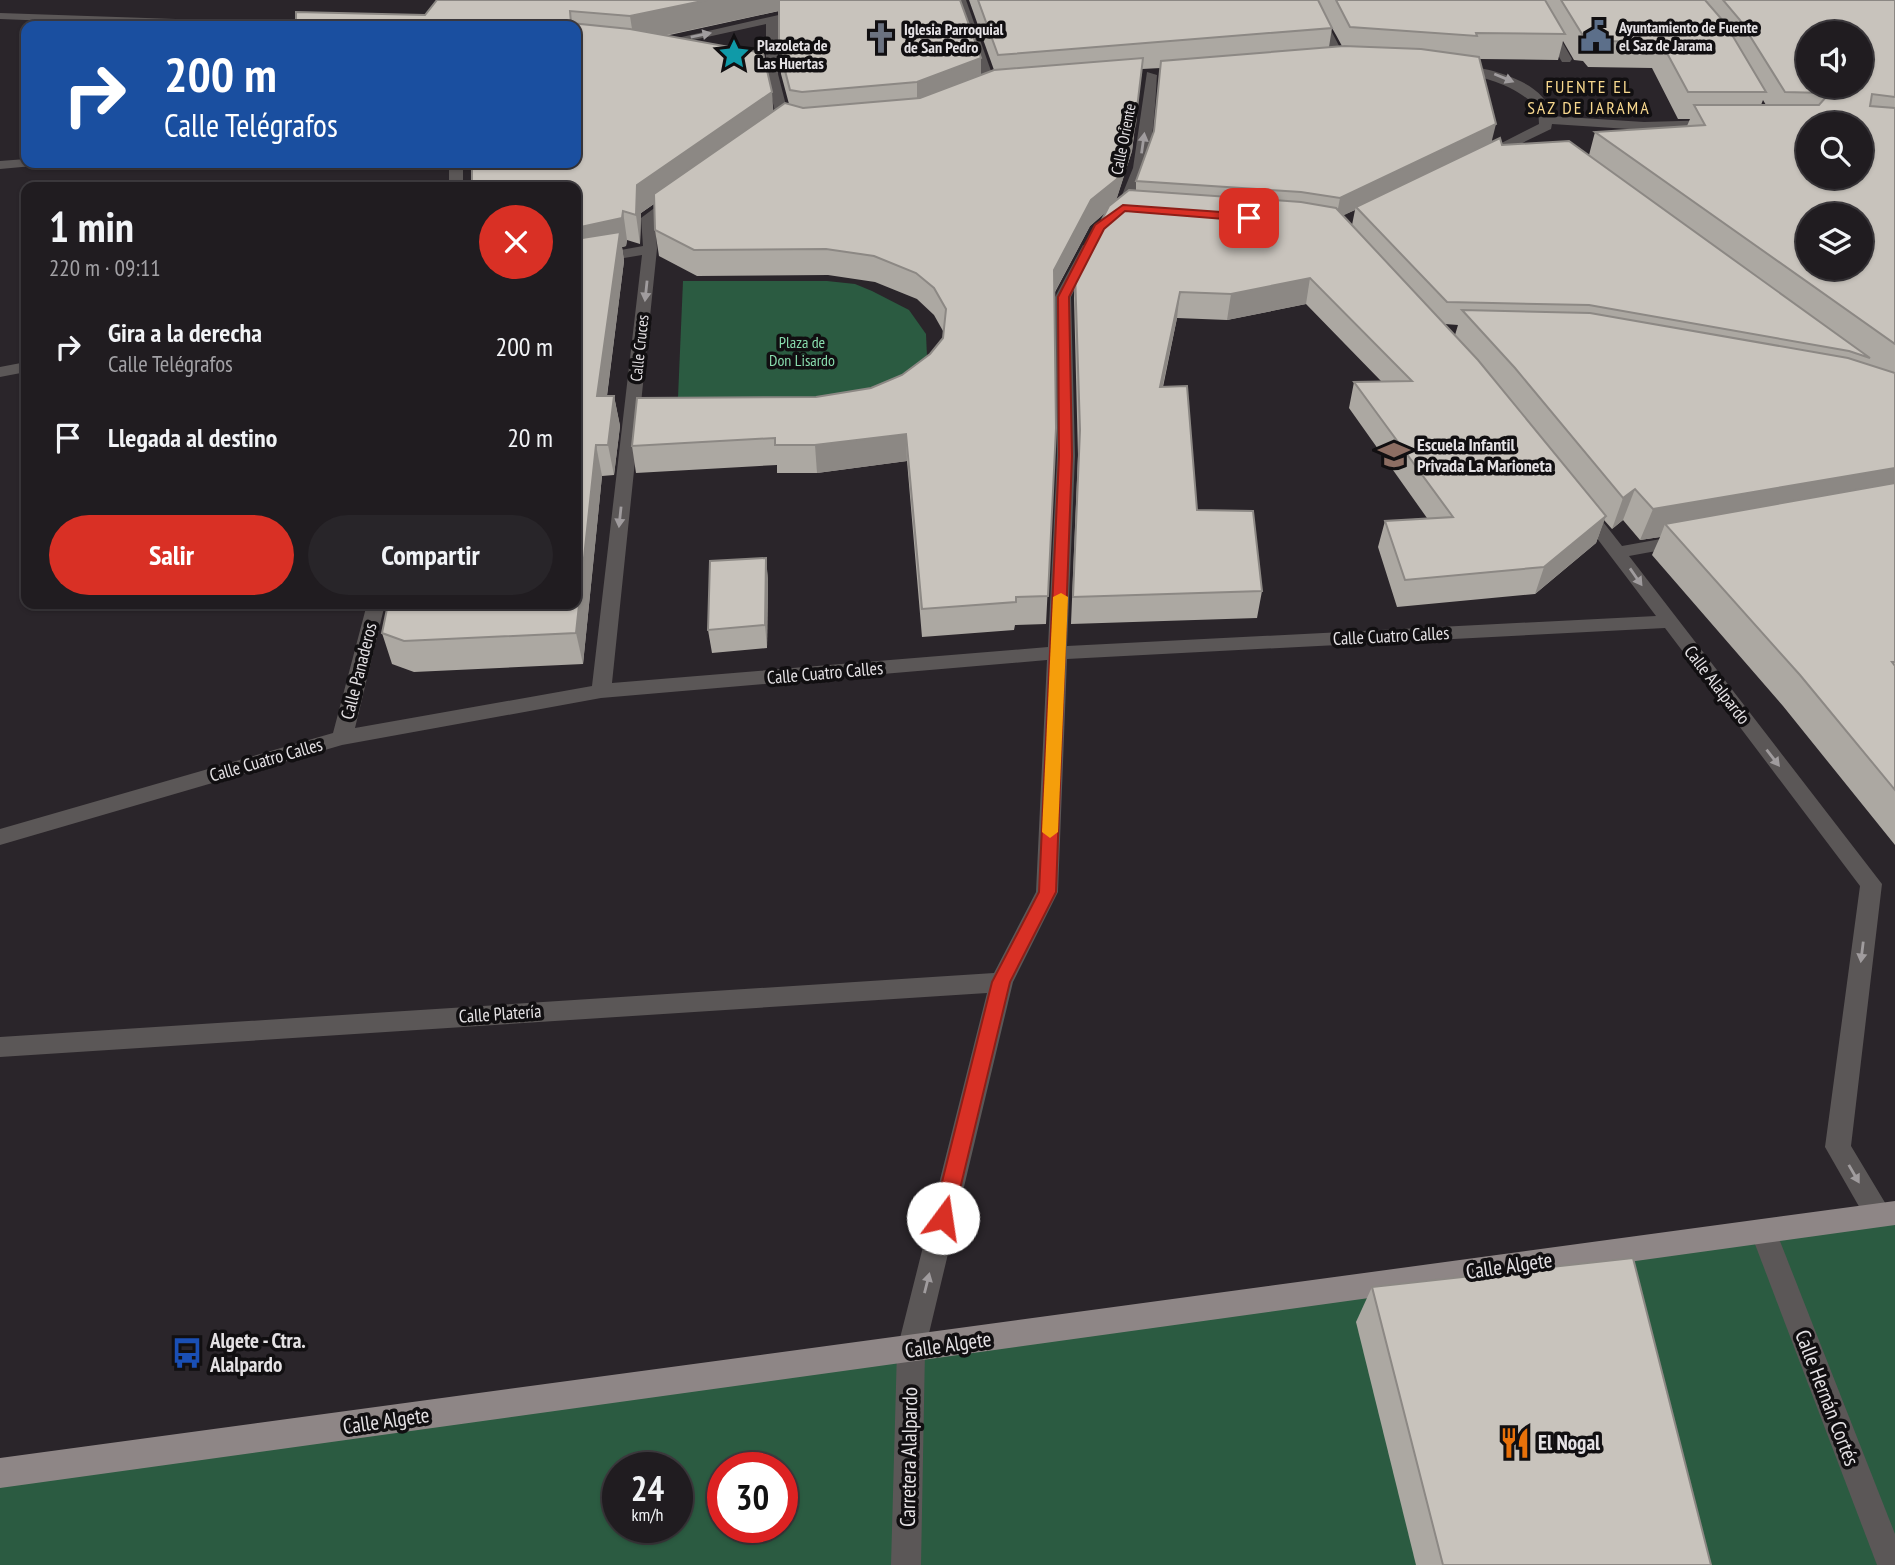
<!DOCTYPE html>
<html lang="es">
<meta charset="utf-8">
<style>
body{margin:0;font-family:"PT Sans Narrow",sans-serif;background:#282529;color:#f1f3f6;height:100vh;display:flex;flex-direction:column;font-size:26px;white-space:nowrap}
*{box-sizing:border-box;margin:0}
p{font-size:23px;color:#a2a1a5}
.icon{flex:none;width:38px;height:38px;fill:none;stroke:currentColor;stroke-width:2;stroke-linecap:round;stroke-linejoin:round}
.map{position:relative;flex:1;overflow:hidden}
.sheet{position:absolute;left:21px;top:182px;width:560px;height:427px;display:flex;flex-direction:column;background:#201c20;border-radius:14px;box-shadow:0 2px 5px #0004,0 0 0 2px #3d3a3e}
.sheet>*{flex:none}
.banner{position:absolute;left:21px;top:21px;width:560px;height:147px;border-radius:14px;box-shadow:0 2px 5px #0004,0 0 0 2px #3d3a3e;background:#1a4fa0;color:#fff;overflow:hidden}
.buttons{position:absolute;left:1796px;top:21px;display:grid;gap:14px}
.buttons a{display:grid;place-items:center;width:77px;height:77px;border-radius:50%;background:#201c20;box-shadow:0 2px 5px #0004,0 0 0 2px #3d3a3e;font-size:35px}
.speed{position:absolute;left:602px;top:1452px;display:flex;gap:14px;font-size:35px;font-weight:700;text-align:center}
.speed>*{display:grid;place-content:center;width:91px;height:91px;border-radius:50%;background:#201c20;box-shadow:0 2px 5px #0004,0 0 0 2px #3d3a3e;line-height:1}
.speed small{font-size:18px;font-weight:400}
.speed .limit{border:10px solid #d22;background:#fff;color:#111}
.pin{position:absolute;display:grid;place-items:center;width:60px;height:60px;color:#fff;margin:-30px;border-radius:14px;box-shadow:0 4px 10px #0006}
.me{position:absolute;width:77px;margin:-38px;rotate:14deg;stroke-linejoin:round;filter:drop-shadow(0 0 5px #0008)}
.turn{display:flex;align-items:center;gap:24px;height:147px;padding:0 28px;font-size:32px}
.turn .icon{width:91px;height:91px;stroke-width:2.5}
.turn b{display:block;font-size:49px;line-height:60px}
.round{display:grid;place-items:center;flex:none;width:74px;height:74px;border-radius:37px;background:#282529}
.summary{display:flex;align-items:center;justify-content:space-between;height:119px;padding:0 28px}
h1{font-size:42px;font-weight:700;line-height:52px}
.button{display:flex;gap:14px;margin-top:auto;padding:14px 28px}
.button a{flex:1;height:80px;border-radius:42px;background:#d93025;color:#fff;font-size:28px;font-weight:700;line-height:80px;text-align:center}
.button a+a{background:#282529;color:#f1f3f6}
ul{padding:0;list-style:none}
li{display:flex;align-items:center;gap:21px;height:91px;padding:0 28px}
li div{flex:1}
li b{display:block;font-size:26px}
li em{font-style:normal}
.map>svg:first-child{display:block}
</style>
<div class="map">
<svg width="1895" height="1565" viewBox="0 0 1895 1565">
<rect width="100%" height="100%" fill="#2a252a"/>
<g fill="#2b5b41" fill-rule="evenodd">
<polygon points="683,281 827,281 855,284 872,291 909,310 926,334 927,357 923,391 677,421"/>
<path d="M1895 1219V1565H0V1483ZM618 1468H677V1528H618ZM723 1468H782V1528H723Z"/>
</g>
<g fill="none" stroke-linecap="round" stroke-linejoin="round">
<g fill="#5b5757" fill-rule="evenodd">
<polygon points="954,0 966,0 997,88 995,91 985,88"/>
<polygon points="1303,0 1315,0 1346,59 1344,62 1334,59"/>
<polygon points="1526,0 1538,0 1572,59 1570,62 1562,62"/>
<polygon points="0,13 261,22 267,26 176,26 0,19"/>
<polygon points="783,14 789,17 778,22 778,74 790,121 773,133 767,129 777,120 766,74 766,24 657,48 651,44"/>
<path d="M1455 64C1485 67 1547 80 1551 116L1644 122 1716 120 1722 124 1716 128 1644 130 1552 124 1551 129 1483 162 1476 158 1478 155 1539 124 1538 108C1511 82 1485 78 1451 71L1449 68Z"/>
<path d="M1147 72 1157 75C1155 106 1152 207 1117 217L1110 213 1120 200 1133 168Z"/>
<polygon points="26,159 26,163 35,163 33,166 0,169 0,161"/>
<rect x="449" y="163" width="14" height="24"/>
<polygon points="673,194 685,197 655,219 657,249 612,683 1048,647 1057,456 1055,297 1083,245 1093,245 1095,248 1071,297 1075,456 1067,646 1656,616 1574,508 1583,503 1589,504 1622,546 1683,535 1689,537 1692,541 1689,545 1629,556 1882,884 1851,1146 1887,1206 1891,1215 1887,1224 1878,1227 1869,1224 1825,1147 1860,886 1665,628 1067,659 1058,892 1013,982 925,1350 921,1565 891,1565 897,1350 987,993 0,1057 0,1037 994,973 1036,892 1047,660 601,698 342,745 0,845 0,829 333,733 367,604 385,604 355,728 592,686 642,255 576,266 576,258 643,246 641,218"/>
<polygon points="26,362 26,372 0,377 0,367"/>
<polygon points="1763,1219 1772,1222 1776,1231 1895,1534 1895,1565 1877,1565 1750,1231 1754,1222"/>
</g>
<polygon fill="#8e8686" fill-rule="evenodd" points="1895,1201 1895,1225 0,1488 0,1458"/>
</g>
<g fill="#aca8a2" fill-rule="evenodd">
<path d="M960 0 981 75 994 70 969 0H1895V845L1783 706 1652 555 1660 537 1640 540 1623 520 1612 529 1604 520 1596 543 1535 594 1397 607 1378 547 1385 521 1427 518 1349 408 1354 382 1381 381 1306 304 1227 320 1177 318 1163 387 1197 510 1262 591 1257 618 1071 624 1078 456 1074 298 1075 272 1106 212 1090 226 1054 294 1056 428 1046 624 1015 625 1014 630 922 637 907 461 817 473H777V465L636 473 632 446 816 397 871 388 902 375 930 354 943 338V331L934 315 917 299 875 282 828 275 697 276 659 256 655 230 654 204 641 213 640 244 627 240 626 246 622 247 624 261 607 396H614L620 426 614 475 602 476 583 664 414 672 392 664 382 633 576 163 425 15ZM779 11V47L781 74 789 104 773 111 665 36ZM1332 28 1336 35 1342 46 1329 47ZM1563 41 1574 60 1583 61 1588 67 1652 68 1678 119H1690L1687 126 1595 132 1589 155 1502 145 1492 142 1480 59 1558 60ZM1161 68 1154 131 1136 181V191L1116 200 1132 151 1142 69ZM1763 100 1766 105H1761ZM1355 210 1352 225 1343 215ZM1445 324 1458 325 1455 335Z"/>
<polygon points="766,558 768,581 767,648 712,653 708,630"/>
<polygon points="1372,1287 1711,1565 1416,1565 1356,1322"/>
</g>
<g fill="#8c8884">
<polygon points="707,0 829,0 634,42 630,16"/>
<polygon points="981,58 981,84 917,109 917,82"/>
<polygon points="1143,58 1132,151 1115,204 1090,226 1052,297 1054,270 1091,200"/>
<polygon points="772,92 774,119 641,213 640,244 636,215 637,185"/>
<polygon points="1496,124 1491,144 1356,207 1355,210 1336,219 1340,198"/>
<polygon points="623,211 627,240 626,246 622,247 624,261 603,426 576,257 576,228"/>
<polygon points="1310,278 1306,304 1227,320 1231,294"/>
<polygon points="1180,292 1177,318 1157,413 1160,387"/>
<polygon points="614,396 620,426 614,475 608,445"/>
<polygon points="906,434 907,461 817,473 815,445"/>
<polygon points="596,445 602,476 583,664 576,633"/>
<polygon points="1895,468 1895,496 1665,524 1660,537 1640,540 1653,509"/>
<polygon points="1635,489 1623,520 1612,529 1623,498"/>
<polygon points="1606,516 1596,543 1535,594 1544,567"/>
<polygon points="766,558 768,581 767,648 765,625"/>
</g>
<g fill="#c8c3bc" stroke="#8c8884" stroke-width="2" fill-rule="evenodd">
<polygon points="437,0 707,0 630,16 570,11 571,23 630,29 763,53 772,92 637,185 636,215 623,211 622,218 576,228 576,187 472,187 472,163 576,163 576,26 296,26 296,12 425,15"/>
<polygon points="779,0 960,0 981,58 917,82 802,92 790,90 779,47"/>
<polygon points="978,0 1318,0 1332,28 998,55"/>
<polygon points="1336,0 1545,0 1565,34 1476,33 1477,36 1350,27"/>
<polygon points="1561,0 1705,0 1725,23 1766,92 1688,92 1661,42 1596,41 1591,34 1582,34"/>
<path d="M1723 0H1895V97L1872 94 1870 106 1895 108V344L1595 132 1705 125 1694 105H1819L1826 97 1824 93 1785 92 1740 20ZM1808 33H1860V86H1808ZM1808 124H1860V177H1808ZM1808 215H1860V268H1808Z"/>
<polygon points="1344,46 1421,49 1479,57 1496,124 1340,198 1301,192 1136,181 1154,131 1161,61"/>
<polygon points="1143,58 1135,125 1117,179 1091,200 1054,270 1056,428 1048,596 1016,597 1016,602 922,609 906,434 815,445 775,445 775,438 632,446 637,398 816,397 871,388 902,375 930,354 943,338 946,309 934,288 916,273 874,256 826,249 694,250 655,230 654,194 785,103 803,108 920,98 994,70"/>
<polygon points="1500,138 1502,145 1569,141 1870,358 1849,351 1589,305 1447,302 1356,207"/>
<polygon points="1129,190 1301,202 1336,208 1478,360 1606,516 1544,567 1405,580 1385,521 1453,517 1354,382 1412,381 1310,278 1231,294 1180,292 1160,387 1187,386 1197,510 1253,511 1262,591 1073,597 1080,430 1075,272 1109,206"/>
<polygon points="620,232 597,396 614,396 608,445 596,445 576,633 404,641 382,633 388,604 576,604 576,239"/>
<polygon points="1462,310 1590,313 1848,358 1895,373 1895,468 1653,509 1635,489 1623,498 1515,368"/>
<polygon points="1895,483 1895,662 1892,662 1895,666 1895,790 1800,675 1665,524"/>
<polygon points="766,558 765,625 708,630 710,561"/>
<polygon points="1633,1258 1711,1565 1443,1565 1372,1287"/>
</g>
<defs><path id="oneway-solid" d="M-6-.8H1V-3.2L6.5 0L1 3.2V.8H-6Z" transform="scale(1.75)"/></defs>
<g fill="#a09c9e">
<use href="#oneway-solid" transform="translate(701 35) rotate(-12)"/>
<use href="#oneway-solid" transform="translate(1504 78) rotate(22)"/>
<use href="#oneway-solid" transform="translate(1143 143) rotate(-82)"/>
<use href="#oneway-solid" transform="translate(646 291) rotate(96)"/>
<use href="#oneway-solid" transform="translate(620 517) rotate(96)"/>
<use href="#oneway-solid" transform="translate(1636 577) rotate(55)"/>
<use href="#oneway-solid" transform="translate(1773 758) rotate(52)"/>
<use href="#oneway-solid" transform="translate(1862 952) rotate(97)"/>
<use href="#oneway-solid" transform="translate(1854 1174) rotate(60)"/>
<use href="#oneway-solid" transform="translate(927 1283) rotate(-76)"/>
</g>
<polygon fill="#d93025" stroke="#8d1f18" stroke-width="2" points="1123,205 1249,214 1254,218 1249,221 1125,211 1104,229 1069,297 1072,456 1056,892 1010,982 953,1218 950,1225 943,1227 936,1225 933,1218 992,982 1039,892 1059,456 1058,297 1095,225"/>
<polygon fill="#f59e0b" points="1061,593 1068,597 1058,832 1050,838 1042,832 1053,597"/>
<defs>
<symbol id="civic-bare" viewBox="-9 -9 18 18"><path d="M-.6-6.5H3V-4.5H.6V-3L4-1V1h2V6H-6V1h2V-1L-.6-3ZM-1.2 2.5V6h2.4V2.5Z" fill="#5c6f8a" stroke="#110f11" stroke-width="2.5" paint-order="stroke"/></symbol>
<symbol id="church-bare" viewBox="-9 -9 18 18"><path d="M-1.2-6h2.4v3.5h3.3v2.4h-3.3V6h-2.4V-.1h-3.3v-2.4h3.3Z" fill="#6b7280" stroke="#110f11" stroke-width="2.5" paint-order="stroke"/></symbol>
<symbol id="sight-bare" viewBox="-9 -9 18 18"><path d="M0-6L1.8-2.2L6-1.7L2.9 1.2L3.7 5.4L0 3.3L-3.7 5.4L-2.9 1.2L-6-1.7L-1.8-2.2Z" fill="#0f9aa8" stroke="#110f11" stroke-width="2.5" paint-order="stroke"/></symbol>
<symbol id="school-bare" viewBox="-9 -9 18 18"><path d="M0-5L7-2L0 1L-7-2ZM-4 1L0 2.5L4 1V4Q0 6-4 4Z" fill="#8d6e63" stroke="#110f11" stroke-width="2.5" paint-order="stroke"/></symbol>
<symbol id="bus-bare" viewBox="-9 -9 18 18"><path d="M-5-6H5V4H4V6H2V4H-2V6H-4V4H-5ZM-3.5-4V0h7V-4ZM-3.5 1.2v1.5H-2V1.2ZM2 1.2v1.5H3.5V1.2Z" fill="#1a4fb4" stroke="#110f11" stroke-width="2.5" paint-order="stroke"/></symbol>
<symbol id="restaurant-bare" viewBox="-9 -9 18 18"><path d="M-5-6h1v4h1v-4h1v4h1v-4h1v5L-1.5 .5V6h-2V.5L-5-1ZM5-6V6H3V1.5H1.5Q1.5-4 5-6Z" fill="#e8710a" stroke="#110f11" stroke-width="2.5" paint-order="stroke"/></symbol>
</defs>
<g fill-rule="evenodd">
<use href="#civic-bare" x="1574" y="14" width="44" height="44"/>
<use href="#church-bare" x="859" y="16" width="44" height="44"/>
<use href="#sight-bare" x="712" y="32" width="44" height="44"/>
<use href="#school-bare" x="1372" y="433" width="44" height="44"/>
<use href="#bus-bare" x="165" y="1331" width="44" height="44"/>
<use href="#restaurant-bare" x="1493" y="1421" width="44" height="44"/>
</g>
<g text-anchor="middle" stroke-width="7" stroke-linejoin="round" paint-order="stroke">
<g font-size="16" font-weight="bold" fill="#e5e2e5" stroke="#110f11" text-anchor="start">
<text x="1619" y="33">Ayuntamiento de Fuente<tspan x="1619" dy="18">el Saz de Jarama</tspan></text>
<text x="904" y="35">Iglesia Parroquial<tspan x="904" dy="18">de San Pedro</tspan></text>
<text x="757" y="51">Plazoleta de<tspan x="757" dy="18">Las Huertas</tspan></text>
</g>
<g font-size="16" fill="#e5e2e5" stroke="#110f11">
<text transform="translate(1123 139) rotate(-79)" y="6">Calle Oriente</text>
<text transform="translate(639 348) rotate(-84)" y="6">Calle Cruces</text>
</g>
<g font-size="16" fill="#89ddae" stroke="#110f11">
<text x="802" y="348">Plaza de<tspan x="802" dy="18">Don Lisardo</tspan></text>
</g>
<g font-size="18" letter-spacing="2" fill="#f8d88e" stroke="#110f11">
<text x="1589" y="93">FUENTE EL<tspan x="1589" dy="21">SAZ DE JARAMA</tspan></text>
</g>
<g font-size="18" font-weight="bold" fill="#e5e2e5" stroke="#110f11" text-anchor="start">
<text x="1417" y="451">Escuela Infantil<tspan x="1417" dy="21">Privada La Marioneta</tspan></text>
</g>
<g font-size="18" fill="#e5e2e5" stroke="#110f11">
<text transform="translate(1391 636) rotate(-3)" y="6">Calle Cuatro Calles</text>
<text transform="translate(359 671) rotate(-76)" y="6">Calle Panaderos</text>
<text transform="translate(825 673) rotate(-5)" y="6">Calle Cuatro Calles</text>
<text transform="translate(1717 685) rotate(52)" y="6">Calle Alalpardo</text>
<text transform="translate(266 760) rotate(-16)" y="6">Calle Cuatro Calles</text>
<text transform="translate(500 1014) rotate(-4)" y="6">Calle Platería</text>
</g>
<g font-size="21" fill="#e5e2e5" stroke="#110f11">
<text transform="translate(1509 1266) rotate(-8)" y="7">Calle Algete</text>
<text transform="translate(948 1345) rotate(-8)" y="7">Calle Algete</text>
<text transform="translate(1827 1398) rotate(69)" y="7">Calle Hernán Cortés</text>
<text transform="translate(386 1421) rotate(-8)" y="7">Calle Algete</text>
<text transform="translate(909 1457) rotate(-89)" y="7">Carretera Alalpardo</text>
</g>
<g font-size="21" font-weight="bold" fill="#e5e2e5" stroke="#110f11" text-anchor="start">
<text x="210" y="1348">Algete - Ctra.<tspan x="210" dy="24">Alalpardo</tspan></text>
<text x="1538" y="1450">El Nogal</text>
</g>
</g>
</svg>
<div class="buttons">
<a><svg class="icon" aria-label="sound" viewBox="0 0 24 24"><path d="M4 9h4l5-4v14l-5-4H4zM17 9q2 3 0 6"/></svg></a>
<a><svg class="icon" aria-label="search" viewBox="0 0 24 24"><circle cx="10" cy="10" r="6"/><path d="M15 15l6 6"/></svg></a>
<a><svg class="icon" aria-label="layers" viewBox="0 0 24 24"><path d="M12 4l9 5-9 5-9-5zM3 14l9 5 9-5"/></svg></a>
</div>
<div class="speed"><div>24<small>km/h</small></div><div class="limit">30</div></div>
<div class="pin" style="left:1249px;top:218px;background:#d93025"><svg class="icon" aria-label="arrive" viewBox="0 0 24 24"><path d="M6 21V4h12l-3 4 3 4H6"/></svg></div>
<svg class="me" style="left:943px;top:1218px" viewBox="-20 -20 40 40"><circle r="19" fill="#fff"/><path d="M0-13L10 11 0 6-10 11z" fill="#d93025"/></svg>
<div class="banner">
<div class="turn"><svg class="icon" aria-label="right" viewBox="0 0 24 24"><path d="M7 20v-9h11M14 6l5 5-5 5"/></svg><div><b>200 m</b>Calle Telégrafos</div></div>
</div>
<section class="sheet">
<div class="summary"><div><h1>1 min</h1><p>220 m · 09:11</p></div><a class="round" style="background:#d93025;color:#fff"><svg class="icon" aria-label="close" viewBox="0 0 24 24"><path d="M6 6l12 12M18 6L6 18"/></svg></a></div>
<ul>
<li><svg class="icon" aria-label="right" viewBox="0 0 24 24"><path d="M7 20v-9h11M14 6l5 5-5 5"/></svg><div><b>Gira a la derecha</b><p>Calle Telégrafos</p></div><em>200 m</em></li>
<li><svg class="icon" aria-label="arrive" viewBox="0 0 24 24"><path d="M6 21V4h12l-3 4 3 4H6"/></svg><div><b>Llegada al destino</b></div><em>20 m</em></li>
</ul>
<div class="button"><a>Salir</a><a>Compartir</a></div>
</section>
</div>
